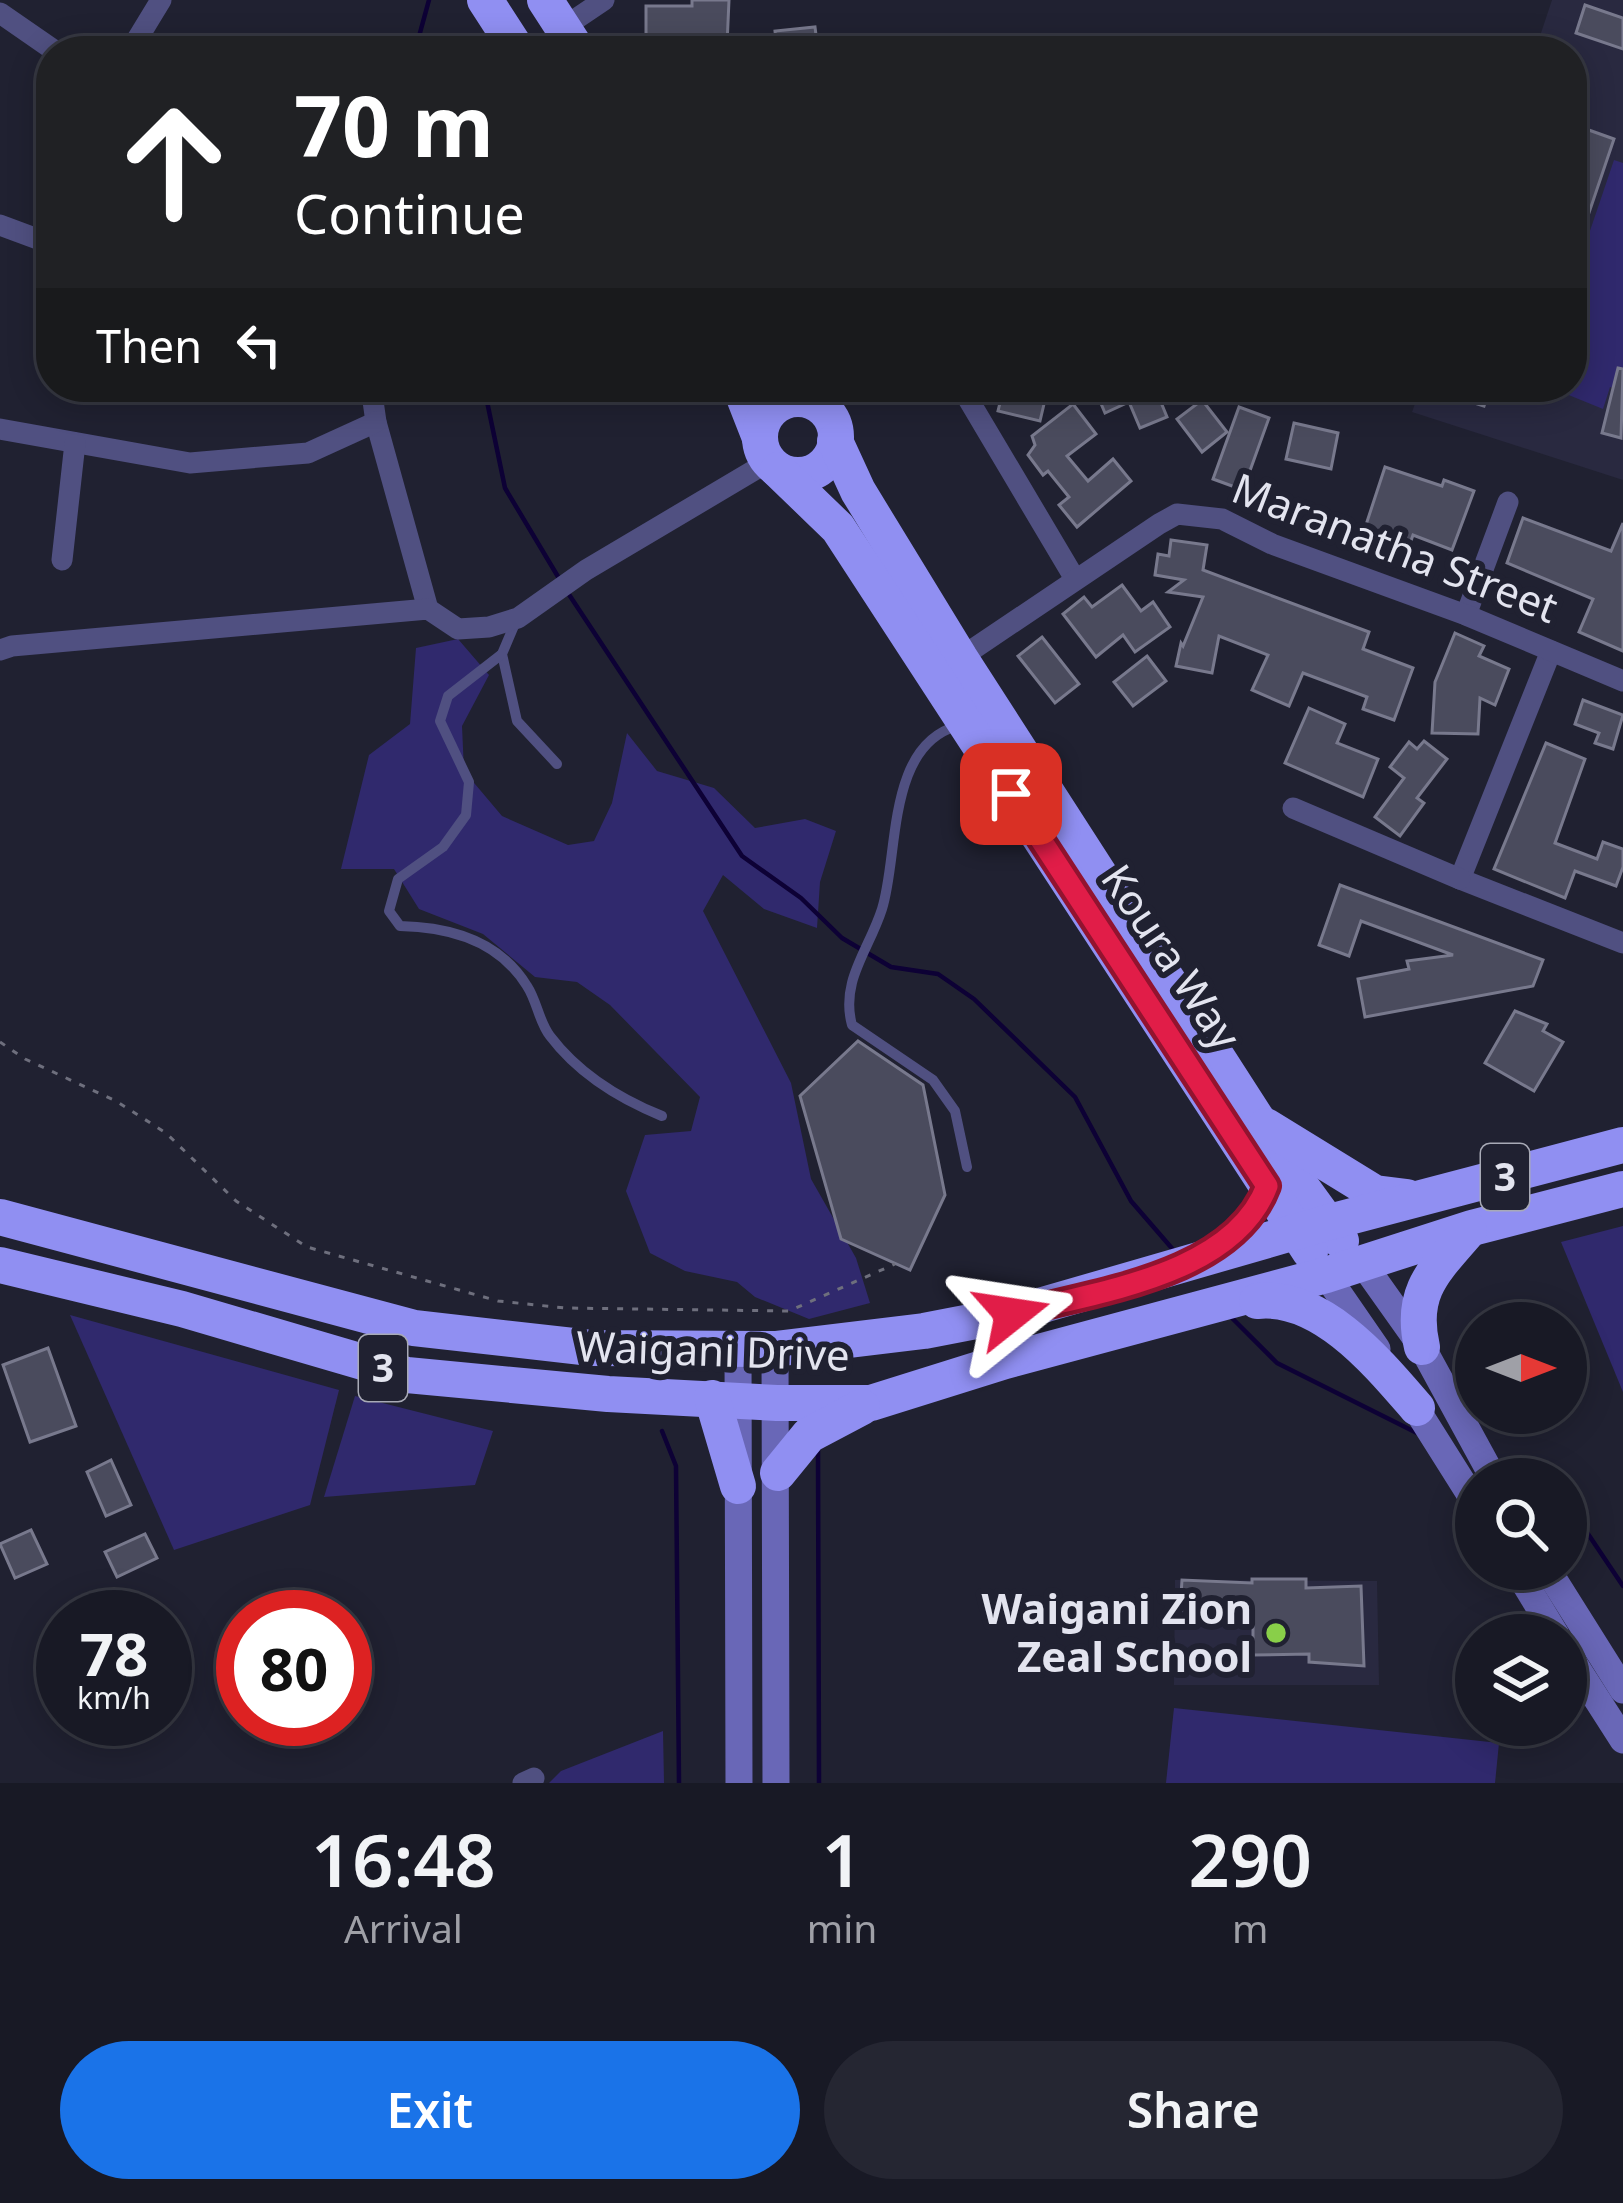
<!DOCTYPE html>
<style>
body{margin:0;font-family:"Noto Sans",sans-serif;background:#252632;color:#f1f3f6;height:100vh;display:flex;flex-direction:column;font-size:45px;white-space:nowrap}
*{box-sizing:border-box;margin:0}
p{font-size:39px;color:#9fa0a7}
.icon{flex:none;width:66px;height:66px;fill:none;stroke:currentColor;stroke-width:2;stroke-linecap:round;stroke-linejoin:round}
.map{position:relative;height:1783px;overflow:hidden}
.details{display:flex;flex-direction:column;background:#181925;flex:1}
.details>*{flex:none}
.guide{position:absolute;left:36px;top:36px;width:1551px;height:366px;border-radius:48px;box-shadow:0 6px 30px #0003,0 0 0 3px #363842;background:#202124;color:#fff;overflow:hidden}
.needle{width:78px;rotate:90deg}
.tools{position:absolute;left:1455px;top:1302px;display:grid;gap:24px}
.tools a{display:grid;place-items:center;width:132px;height:132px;border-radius:50%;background:#181925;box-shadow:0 6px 30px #0003,0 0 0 3px #363842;font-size:60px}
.speed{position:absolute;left:36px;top:1590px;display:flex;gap:24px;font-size:60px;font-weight:700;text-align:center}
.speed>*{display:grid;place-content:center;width:156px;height:156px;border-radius:50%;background:#181925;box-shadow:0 6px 30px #0003,0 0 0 3px #363842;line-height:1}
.speed small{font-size:30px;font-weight:400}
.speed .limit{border:18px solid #d22;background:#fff;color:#111}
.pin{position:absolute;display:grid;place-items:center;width:102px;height:102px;color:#fff;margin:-51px;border-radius:24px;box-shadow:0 6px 18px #0006}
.me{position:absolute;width:132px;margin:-66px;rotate:75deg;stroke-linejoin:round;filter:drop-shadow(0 0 9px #0008)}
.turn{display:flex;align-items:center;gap:42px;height:252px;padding:0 60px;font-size:54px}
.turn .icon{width:156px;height:156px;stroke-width:2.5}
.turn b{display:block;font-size:84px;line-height:102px}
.then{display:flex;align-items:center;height:114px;padding:0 60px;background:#0003;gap:24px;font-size:45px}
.eta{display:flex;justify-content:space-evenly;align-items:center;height:204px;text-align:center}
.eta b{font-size:72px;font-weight:600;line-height:84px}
.action{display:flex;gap:24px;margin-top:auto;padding:24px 60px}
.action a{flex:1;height:138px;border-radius:72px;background:#1a73e8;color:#fff;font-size:48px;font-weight:600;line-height:138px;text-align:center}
.action a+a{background:#252632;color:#f1f3f6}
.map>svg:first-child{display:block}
</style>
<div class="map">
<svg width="1623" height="1783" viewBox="0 0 1623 1783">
<rect width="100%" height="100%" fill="#202131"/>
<g fill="#292940">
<polygon points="1552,0 1623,0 1623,480 1412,412 1421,387 1572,387 1572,51 1535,51"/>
<polygon points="1175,1580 1377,1581 1379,1685 1174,1685"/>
</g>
<g fill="#30296d">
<polygon points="1614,160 1623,163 1623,391 1610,387 1603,409 1549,387 1572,387 1572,284"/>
<polygon points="458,639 489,675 462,726 464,771 502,816 568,845 594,841 612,803 627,733 657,771 714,788 755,828 805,819 836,831 820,882 817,928 764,909 723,875 703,911 791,1083 811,1179 856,1258 870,1303 809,1319 755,1297 737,1282 685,1271 650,1253 626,1191 645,1135 691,1131 700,1097 610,1005 577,982 535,977 483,934 419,909 394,869 341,869 369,755 410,724 416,648"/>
<polygon points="1623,1226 1623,1392 1561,1242"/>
<polygon points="70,1315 339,1390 310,1505 174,1550"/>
<polygon points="355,1396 493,1431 475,1485 324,1497"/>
<polygon points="1174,1708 1499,1743 1495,1783 1166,1783"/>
<polygon points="663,1731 664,1783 549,1783 561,1771"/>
</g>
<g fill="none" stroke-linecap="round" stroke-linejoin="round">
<g stroke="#0d0135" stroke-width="4.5">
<polyline points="415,51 429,0"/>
<polyline points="484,387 505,488 560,580"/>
<polyline points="566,590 742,856 801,898 842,938 891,967 938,974 974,999 1075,1097 1131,1201 1176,1253"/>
<polyline points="1232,1318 1277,1363 1417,1433"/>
<polyline points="662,1431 676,1466 679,1783"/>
<polyline points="818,1449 819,1783"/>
<polyline points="1507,1475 1517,1479"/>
<polyline points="1566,1510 1582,1525 1623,1586"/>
</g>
</g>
<g fill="#4a4b5d" stroke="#78798d" stroke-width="3">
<polygon points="692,0 729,0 727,45 679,42 679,51 646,51 646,6 692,6"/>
<polygon points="1585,5 1623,18 1623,49 1576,33"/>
<polygon points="815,27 818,51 777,51 775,31"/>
<polygon points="1586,129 1614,139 1574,257 1572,170"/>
<polygon points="1618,368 1623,369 1621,438 1602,433"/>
<polygon points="1004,387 1048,387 1040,421 998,411"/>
<polygon points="1094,387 1163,387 1156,390 1167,417 1140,428 1129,402 1105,413"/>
<polygon points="1433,387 1490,387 1484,406 1433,390"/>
<polygon points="1202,400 1227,432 1202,452 1177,419"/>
<polygon points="1073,404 1096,434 1067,456 1088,481 1113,459 1131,481 1077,527 1059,505 1069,497 1048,471 1043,475 1028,455 1035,445 1032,436"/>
<polygon points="1239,407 1269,418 1243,490 1213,479"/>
<polygon points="1294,423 1338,433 1331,469 1286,459"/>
<polygon points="1385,467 1442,486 1444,480 1474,491 1452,550 1413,535 1406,555 1361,540"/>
<polygon points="1523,518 1611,551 1623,523 1623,651 1579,632 1593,599 1507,563"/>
<polygon points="1171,540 1207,545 1203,570 1369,632 1363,649 1413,668 1394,720 1363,709 1367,697 1303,673 1289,706 1252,690 1268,655 1219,636 1212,673 1176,666 1181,643 1183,646 1203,597 1168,592 1184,580 1155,575 1158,554 1169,556"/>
<polygon points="1122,585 1141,611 1153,602 1170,627 1135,652 1123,635 1096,657 1063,614 1084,597 1092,607"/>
<polygon points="1455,633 1484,646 1479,656 1509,669 1495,705 1480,698 1478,734 1432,733 1435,682"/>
<polygon points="1042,637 1079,684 1055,703 1018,656"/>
<polygon points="1147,656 1166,681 1133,706 1114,682"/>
<polygon points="1583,700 1623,715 1613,749 1595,743 1599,733 1575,724"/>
<polygon points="1309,708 1345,724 1337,743 1378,759 1363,797 1285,763"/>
<polygon points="1424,741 1447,759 1417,798 1424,803 1400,836 1375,817 1404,778 1390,767 1409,742 1417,749"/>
<polygon points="1546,743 1585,759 1555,843 1597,859 1603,842 1623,849 1623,867 1616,886 1575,871 1565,898 1494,869"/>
<polygon points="1340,885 1543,960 1533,986 1365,1017 1358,979 1409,969 1407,961 1453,955 1361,921 1349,956 1319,945"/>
<polygon points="1515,1011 1547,1024 1543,1031 1563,1042 1534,1091 1485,1063"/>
<polygon points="858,1041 923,1085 945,1195 910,1270 841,1239 800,1096"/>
<polygon points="48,1348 76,1426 30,1442 3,1365"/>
<polygon points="111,1460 131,1505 106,1516 87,1472"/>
<polygon points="31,1530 47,1564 15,1578 0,1544"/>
<polygon points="145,1534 157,1558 117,1577 105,1552"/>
<polygon points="1252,1579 1306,1579 1306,1588 1361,1586 1364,1666 1309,1662 1309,1654 1253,1655 1253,1613 1180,1610 1182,1580 1252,1583"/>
</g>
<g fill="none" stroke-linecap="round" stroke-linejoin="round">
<polyline stroke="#6e6f7d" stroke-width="3" stroke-dasharray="6 9" stroke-linecap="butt" points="0,1042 25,1059 116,1101 166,1133 236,1201 307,1247 498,1301 565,1308 789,1311 895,1264"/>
<g stroke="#505081" stroke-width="10">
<polyline points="516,621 502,654 517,721 557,764"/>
<path d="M502 654 448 696 440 721 469 782 466 815 443 847 398 879 389 911 400 926C450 927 499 940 527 986 537 1001 539 1022 550 1036 578 1073 620 1099 662 1116"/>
<path d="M957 726C886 746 899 856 882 909 869 950 840 981 852 1025L933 1080 955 1111 967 1167"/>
</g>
<g stroke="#505081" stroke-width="21">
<polyline points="0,13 55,51"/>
<polyline points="564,27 604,0"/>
<polyline points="130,51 161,0"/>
<polyline points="0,225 51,244"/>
<polyline points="371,387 376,422 428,609"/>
<polyline points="961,387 1075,579"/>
<polyline points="0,429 190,463 308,453 376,422"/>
<polyline points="62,560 75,443"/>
<polyline points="1466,615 1508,502"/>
<polyline points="0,650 12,646 428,609 458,629 489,627 518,618 586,570 768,462"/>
<polyline points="1551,651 1460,879 1623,943"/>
<polyline points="960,658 1159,524 1177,514 1222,519 1272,544 1466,615 1623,681"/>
<polyline points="1293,808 1460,879"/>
<polyline points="523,1783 534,1778"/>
</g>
<g stroke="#6967b7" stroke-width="27">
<polyline points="1361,1261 1422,1347 1494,1479"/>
<polyline points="1326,1275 1377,1349"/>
<polyline points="738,1347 739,1783"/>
<polyline points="775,1349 776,1783"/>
<polyline points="1408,1396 1476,1504"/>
<polyline points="1516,1569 1556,1635"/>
<polyline points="1547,1569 1623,1690"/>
<polyline points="1566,1651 1623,1740"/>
</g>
<g stroke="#908ff2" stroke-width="36">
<polyline points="485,0 518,51"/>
<polyline points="545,0 578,51"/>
<polyline points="740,387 760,438"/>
<circle cx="798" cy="437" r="38"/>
<polyline points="835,441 858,491 960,658 1293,1175 1341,1241"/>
<polyline points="778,470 838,528 1310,1252"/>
<polyline points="1266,1126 1375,1193 1407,1197"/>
<polyline points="0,1217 414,1328 591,1348 775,1349 924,1331 1012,1314 1326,1223 1623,1145"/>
<polyline points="0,1265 182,1309 407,1375 608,1394 777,1403 871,1403 1005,1361 1326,1275 1472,1228 1623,1189"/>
<path d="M1257 1301C1322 1294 1379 1364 1417 1408"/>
<path d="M1422 1347C1409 1291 1435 1270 1469 1230"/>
<polyline points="712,1398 738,1486"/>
<polyline points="778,1473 809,1435 862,1407"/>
</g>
</g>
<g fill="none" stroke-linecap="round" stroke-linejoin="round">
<defs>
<path id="route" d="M1011 794 1267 1186C1233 1276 1094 1292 1012 1314"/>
</defs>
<use href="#route" stroke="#92132f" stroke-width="30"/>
<use href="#route" stroke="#e11d48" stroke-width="21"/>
</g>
<circle fill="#89cf49" stroke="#202131" stroke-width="4.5" cx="1276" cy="1633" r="12"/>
<g text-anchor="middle" stroke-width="12" stroke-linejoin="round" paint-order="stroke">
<g fill="#202131" stroke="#a8aab6" stroke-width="3">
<rect x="1481" y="1144" width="48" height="66" rx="9"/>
<rect x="359" y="1335" width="48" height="66" rx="9"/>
</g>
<g font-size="39" font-weight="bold" fill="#e3e4ef">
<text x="1505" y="1191">3</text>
<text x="383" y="1382">3</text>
</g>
<g font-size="42" fill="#e3e4ef" stroke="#202131">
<text transform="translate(1395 548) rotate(21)" y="15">Maranatha Street</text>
<text transform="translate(1171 957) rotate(56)" y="15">Koura Way</text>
<text transform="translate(713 1351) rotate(2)" y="15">Waigani Drive</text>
</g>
<g font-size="42" font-weight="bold" fill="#e3e4ef" stroke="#202131" text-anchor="end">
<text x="1252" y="1624">Waigani Zion<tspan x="1252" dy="48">Zeal School</tspan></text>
</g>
</g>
</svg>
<div class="tools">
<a><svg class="needle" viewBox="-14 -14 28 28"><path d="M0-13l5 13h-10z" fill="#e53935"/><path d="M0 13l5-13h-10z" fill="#9fa0a7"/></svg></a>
<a><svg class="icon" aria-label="search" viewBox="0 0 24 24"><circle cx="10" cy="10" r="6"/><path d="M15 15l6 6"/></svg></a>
<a><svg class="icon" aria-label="layers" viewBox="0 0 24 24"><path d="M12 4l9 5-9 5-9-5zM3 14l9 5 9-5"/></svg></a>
</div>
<div class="speed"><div>78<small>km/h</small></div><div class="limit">80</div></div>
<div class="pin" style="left:1011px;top:794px;background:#d93025"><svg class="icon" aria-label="arrive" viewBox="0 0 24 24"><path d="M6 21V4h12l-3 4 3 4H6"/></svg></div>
<svg class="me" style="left:1012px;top:1314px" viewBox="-20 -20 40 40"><path d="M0-17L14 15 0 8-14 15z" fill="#e11d48" stroke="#fff" stroke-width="4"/></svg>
<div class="guide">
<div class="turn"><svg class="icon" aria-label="ahead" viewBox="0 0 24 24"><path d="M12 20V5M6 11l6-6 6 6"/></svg><div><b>70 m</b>Continue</div></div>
<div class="then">Then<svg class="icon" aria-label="left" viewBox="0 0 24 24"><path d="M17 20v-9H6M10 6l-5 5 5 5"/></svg></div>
</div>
</div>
<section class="details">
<div class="eta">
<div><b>16:48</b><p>Arrival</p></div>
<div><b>1</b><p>min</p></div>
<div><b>290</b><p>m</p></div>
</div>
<div class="action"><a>Exit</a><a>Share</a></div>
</section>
